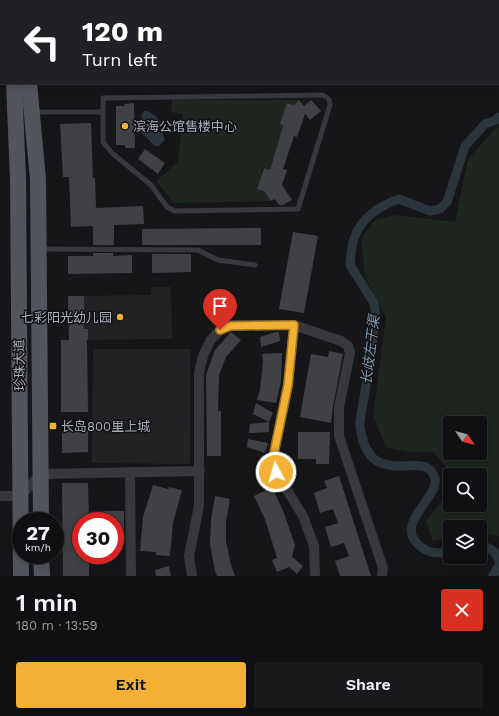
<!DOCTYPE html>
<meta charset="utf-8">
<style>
body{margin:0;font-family:"Work Sans","Noto Sans SC",sans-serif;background:#19191b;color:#f1f3f6;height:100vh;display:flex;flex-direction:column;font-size:15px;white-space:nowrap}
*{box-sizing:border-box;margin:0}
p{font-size:13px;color:#9c9d9f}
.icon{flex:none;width:22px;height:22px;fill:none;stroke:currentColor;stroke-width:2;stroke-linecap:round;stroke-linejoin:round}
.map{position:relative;height:576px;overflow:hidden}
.drawer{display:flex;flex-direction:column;background:#101012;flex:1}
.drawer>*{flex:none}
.hud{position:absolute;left:0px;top:0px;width:499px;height:84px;box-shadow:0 2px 10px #0003,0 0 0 1px #303032;background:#202124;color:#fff;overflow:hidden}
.needle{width:26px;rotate:125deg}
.fabs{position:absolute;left:443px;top:416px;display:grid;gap:8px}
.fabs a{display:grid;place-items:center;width:44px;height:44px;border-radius:4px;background:#101012;box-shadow:0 2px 10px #0003,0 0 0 1px #303032;font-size:20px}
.speed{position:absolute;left:12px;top:512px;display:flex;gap:8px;font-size:20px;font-weight:700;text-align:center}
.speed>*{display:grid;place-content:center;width:52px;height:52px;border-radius:50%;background:#101012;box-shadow:0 2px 10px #0003,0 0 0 1px #303032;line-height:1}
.speed small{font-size:10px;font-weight:400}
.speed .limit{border:6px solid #d22;background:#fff;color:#111}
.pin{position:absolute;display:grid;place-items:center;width:34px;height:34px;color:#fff;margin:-41px -17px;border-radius:50% 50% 50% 0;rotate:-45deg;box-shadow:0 0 4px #0007}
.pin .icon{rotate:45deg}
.me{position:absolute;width:44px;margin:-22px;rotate:354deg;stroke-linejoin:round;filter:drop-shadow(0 0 3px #0008)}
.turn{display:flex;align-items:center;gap:14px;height:84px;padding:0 16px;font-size:18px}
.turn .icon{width:52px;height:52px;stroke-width:2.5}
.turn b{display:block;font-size:28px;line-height:34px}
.round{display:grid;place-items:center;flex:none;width:42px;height:42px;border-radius:4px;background:#19191b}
.overview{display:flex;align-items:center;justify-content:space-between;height:68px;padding:0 16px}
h1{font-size:24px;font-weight:600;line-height:30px}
.button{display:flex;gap:8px;margin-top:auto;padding:8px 16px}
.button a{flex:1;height:46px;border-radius:4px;background:#f2b134;color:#111;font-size:16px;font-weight:600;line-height:46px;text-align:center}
.button a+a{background:#19191b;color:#f1f3f6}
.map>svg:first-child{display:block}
</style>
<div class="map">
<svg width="499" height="576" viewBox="0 0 499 576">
<rect width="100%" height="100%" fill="#161618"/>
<g fill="#222225">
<polygon points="151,287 171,287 172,339 69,340 68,296 151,295"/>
<polygon points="93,349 191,349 190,464 92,463"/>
</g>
<g fill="#1e261f" fill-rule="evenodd">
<polygon points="172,100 299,100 294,105 287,103 280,124 283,126 270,170 263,168 257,189 264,191 271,201 174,203 156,181 178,162 183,114 171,112"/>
<path d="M499 125V536L480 534V527H450V537L433 541 426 521 442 501 450 478V505H480V475H451L452 473 433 452H408L386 447 373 416 386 317 365 277 361 239 375 220 396 215 455 222 468 159ZM450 423H480V453H450Z"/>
</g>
<path fill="#2c353c" d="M144 111C150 110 157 117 161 122V130L165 140 159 146C153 147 153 144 149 140 147 138 144 136 142 134L141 130 144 126 141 116Z"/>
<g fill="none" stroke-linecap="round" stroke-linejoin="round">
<g stroke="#2c353c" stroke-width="9">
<path d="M480 545C491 548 495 550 499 561"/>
<path d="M450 552C440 554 430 554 421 547 390 524 444 495 434 476 428 462 415 466 402 466 393 466 380 465 373 458 365 450 361 436 360 425 360 414 364 402 365 391 369 366 372 341 376 316L374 303 350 265C351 255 351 243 356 234 364 215 382 205 399 199L430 211 440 209 447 202 465 146 485 124 496 120 499 117"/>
<polyline points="493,576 499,565"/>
</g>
</g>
<g fill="#404145">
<polygon points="299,100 304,106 311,100 321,111 310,120 305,114 297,137 294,136 283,169 287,170 282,185 292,200 283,205 279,205 275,199 271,201 264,191 257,189 264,168 270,170 283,126 280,124 287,103 294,105"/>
<polygon points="134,103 135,148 125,148 125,145 116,145 116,106 125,106 124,104"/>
<polygon points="91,123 93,178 95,178 96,208 143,206 144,224 114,225 114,245 93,245 93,226 71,227 69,177 63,177 60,124"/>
<polygon points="145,149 165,163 158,174 138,159"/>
<polygon points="261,228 261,245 142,245 142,229"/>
<polygon points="293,232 318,236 304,313 279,309"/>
<polygon points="93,253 113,253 113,256 132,255 132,273 68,274 68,256 93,256"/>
<polygon points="152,254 191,254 191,272 152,273"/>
<polygon points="68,296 84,296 84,329 88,329 88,340 87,340 88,412 61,412 61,340 69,340"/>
<polygon points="231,332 241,340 226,357 219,375 218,411 221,411 221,456 207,456 206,375 215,350"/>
<polygon points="276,332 279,332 280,341 261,347 260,337"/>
<polygon points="329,351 343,354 333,406 331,423 300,417 311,354 328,357"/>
<polygon points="282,353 281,381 276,403 257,400 260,390 263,362 262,354"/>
<polygon points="256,403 273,413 269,422 269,432 249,433 250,424 269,422 253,414"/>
<polygon points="88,430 88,452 62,453 62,431"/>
<polygon points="298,432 330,432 329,464 316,464 316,459 298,459"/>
<polygon points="248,439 268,443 265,453 247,447"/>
<polygon points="339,476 371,576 340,576 335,561 349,556 344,543 331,547 325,527 338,523 333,509 320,513 314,493 327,488 324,481"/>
<polygon points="62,483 88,483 89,521 81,521 81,555 89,555 89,576 63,576"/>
<polygon points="153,485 168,489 169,487 182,490 173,523 170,556 156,555 156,552 140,551 143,517"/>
<polygon points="272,487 284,513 295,545 292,557 303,566 297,574 289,567 277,572 272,560 277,558 265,519 254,496"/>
<polygon points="215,496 230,499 226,521 226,541 231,565 235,576 217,576 215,571 210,544 211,520"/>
<polygon points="104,511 124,511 124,544 115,544 115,521 104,521"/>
<polygon points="169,566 171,576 156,576 155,570"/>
</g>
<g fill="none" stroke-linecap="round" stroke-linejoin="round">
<g stroke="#37383d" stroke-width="5">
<polyline points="170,0 170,1"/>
<polyline points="241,0 241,1"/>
<polyline points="361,1 397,0"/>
<polyline points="460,1 460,0"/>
<polyline points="35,112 103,112 103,142 112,153 151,185 167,207 174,211 298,209 330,105 329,99 323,95 103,98 103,112"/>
<polyline points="41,249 198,250 218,260 255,265"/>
</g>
<g stroke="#37383d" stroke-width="10">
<polyline points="397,1 397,0"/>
<polyline points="498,54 499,54"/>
<polyline points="294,325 288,385 273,458 276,472 303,516 314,546 315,576"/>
<polyline points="130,472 131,576"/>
<polyline points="0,496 20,496 41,474 200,471"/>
<polyline points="192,576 189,556 199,506 199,373 203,356 210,341 220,330 230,325 294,325 341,341 348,346 350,353 339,407 339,436 383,568 382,576"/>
</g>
<g stroke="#53555c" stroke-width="16">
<polyline points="12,0 12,1"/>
<polyline points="25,0 25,1"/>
<polyline points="14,83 18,179 21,576"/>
<polyline points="29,83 38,179 41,521"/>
<polyline points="41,555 42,576"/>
</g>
</g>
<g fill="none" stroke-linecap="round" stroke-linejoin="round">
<defs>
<polyline id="route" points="220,330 230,326 294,325 288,385 273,458 276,472"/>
</defs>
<use href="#route" stroke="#9d7322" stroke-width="10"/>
<use href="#route" stroke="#f2b134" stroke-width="7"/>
</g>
<g fill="#f2b134" stroke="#111113" stroke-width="1.5">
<circle cx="125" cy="126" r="4"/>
<circle cx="120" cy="317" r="4"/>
<rect x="49" y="422" width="8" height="8" rx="2"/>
</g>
<g text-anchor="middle" stroke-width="3" stroke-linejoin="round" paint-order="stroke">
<g font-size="13" fill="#a8adb8" stroke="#111113" text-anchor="start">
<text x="133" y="131">滨海公馆售楼中心</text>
<text x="112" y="322" text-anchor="end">七彩阳光幼儿园</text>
<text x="61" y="431">长岛800里上城</text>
</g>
<g font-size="13" fill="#a8adb8" stroke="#111113">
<text transform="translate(19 365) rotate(-91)" y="5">珍珠大道</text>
</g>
<g font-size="14" font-style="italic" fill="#7f9bb3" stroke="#111113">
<text transform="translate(370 350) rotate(-83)" y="5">长歧左干渠</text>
</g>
</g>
</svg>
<div class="fabs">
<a><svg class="needle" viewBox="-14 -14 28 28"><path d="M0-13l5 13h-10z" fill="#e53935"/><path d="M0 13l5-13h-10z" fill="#9c9d9f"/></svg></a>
<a><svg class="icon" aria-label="search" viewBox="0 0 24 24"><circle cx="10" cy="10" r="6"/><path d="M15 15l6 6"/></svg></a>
<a><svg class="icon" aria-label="layers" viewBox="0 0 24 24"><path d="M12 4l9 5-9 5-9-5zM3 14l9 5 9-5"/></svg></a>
</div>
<div class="speed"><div>27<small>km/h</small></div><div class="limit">30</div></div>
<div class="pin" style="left:220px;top:330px;background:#d93025"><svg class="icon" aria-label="arrive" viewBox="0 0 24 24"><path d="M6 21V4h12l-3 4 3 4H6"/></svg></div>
<svg class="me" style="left:276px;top:472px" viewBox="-20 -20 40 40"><circle r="17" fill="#f2b134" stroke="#fff" stroke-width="3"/><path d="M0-11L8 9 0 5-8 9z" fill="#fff"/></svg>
<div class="hud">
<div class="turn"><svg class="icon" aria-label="left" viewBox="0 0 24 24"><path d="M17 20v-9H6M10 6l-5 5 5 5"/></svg><div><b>120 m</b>Turn left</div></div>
</div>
</div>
<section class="drawer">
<div class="overview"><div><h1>1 min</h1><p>180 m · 13:59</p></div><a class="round" style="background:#d93025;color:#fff"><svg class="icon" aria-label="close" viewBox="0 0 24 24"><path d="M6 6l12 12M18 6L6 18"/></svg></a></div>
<div class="button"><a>Exit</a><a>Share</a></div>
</section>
